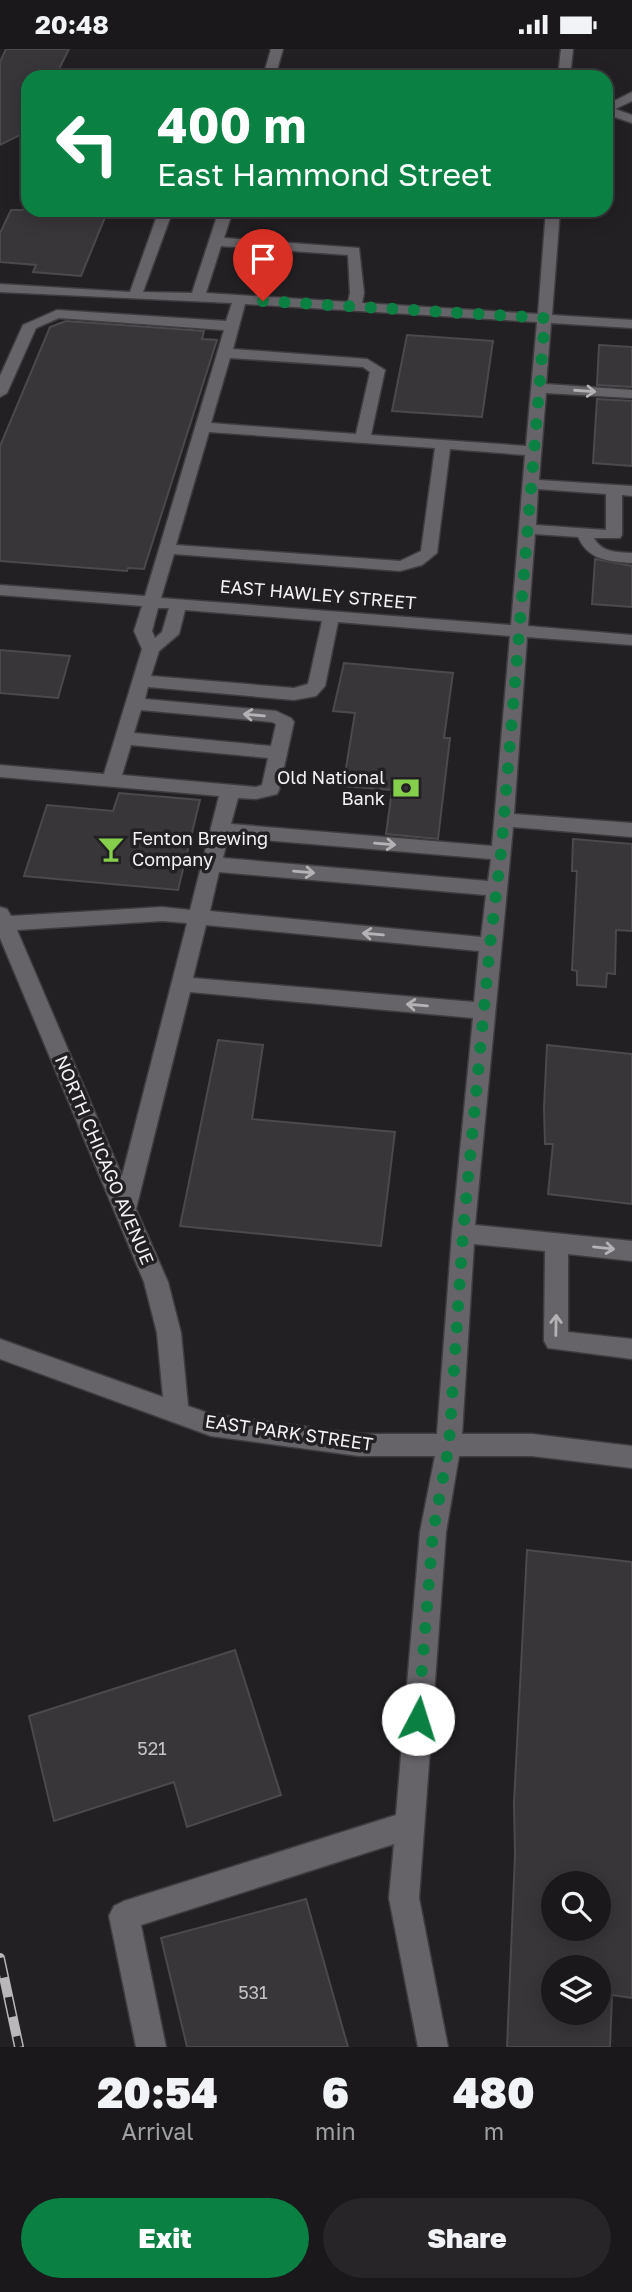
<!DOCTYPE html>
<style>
body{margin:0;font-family:"Golos Text",sans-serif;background:#272527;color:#f1f3f6;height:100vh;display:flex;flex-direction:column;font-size:26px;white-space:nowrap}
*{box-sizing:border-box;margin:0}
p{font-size:23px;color:#9fa0a2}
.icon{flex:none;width:38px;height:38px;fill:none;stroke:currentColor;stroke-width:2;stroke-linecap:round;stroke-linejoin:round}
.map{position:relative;height:1998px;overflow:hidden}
.panel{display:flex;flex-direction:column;background:#1a181a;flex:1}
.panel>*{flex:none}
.hud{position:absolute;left:21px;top:21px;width:592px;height:147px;border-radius:21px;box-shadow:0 4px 18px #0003,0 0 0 2px #383739;background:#0b8043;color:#fff;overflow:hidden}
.tools{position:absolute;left:541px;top:1822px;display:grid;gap:14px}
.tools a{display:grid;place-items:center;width:70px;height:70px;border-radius:50%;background:#1a181a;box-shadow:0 4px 18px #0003,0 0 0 2px #383739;font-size:35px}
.pin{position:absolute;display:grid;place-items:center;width:60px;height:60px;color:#fff;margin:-72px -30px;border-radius:50% 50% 50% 0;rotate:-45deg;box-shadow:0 0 7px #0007}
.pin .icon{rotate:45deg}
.me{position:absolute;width:77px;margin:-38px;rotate:5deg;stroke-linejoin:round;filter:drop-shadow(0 0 5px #0008)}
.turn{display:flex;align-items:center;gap:24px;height:147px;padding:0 21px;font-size:32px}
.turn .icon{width:91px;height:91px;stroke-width:2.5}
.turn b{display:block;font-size:49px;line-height:60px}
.eta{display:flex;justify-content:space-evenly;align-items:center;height:119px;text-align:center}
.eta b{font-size:42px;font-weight:800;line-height:49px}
.primary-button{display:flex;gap:14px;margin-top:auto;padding:14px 21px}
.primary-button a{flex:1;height:80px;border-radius:42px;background:#0b8043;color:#fff;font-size:28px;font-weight:800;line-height:80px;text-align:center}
.primary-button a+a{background:#272527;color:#f1f3f6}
.status{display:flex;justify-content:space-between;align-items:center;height:49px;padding:0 35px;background:#1a181a;direction:ltr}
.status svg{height:19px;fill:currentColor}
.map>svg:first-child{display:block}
</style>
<div class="status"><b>20:48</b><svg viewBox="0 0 49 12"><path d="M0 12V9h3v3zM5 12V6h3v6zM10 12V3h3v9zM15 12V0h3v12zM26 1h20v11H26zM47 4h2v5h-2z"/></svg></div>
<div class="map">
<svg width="632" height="1998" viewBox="0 0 632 1998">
<rect width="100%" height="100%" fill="#222023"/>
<g fill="#39363a" stroke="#4c494d" stroke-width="2" fill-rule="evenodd">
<polygon points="6,0 69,0 55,28 28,28 28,82 0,96 0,13"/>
<polygon points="11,161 108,161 81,227 33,223 36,216 0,213 0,184"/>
<polygon points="66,272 204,282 202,290 217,291 144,520 128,519 127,522 0,512 0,397 50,278"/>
<polygon points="407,286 493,292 482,368 392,362"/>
<polygon points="599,296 632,298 632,338 597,336"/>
<polygon points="597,350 632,352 632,417 593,414"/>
<polygon points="595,510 632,517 632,558 592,555"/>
<polygon points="0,601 70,607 58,649 0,644"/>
<polygon points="344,614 453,624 444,689 450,689 438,790 386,785 392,741 343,737 355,664 333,662"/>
<polygon points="119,744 200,751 178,841 24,827 47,756 113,762"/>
<polygon points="573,790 632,795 632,882 616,881 615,925 607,924 606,938 577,936 577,922 572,921 577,822 572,822"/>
<polygon points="218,991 263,996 252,1070 395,1083 381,1197 180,1177"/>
<polygon points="547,996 632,1005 632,1155 548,1145 553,1095 545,1095 544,1058"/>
<path d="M527 1501 632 1513V1949L612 1946 610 1998H507L515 1806 514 1754ZM553 1834H598V1880H553ZM553 1918H598V1964H553Z"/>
<polygon points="235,1601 281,1746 187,1778 174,1733 54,1772 29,1667"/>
<polygon points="306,1850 348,1998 187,1998 161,1889"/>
</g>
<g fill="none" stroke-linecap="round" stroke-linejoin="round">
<defs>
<g id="minor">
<polygon points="271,0 283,0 275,28 263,28"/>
<polygon points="561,0 573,0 570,28 558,28"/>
<polygon points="632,43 632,52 615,60 632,66 632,74 606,65 606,56"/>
<path d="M159 161H173L143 243 192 244 219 161H233L224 189 359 199 364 244 362 254 538 265 546 161H560L552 266 632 271V279L551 274 546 335 632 341V349L546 344 539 431 632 437V447L622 446V486L620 489H594C602 504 617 503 632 504V514C609 512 589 512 578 488L535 485 528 577 632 586V596L527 588 514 765 632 774V788L513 778 475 1176 632 1192V1212L568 1205V1283L632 1290V1310L548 1299 544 1292 545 1202 474 1195 462 1385H532L632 1397V1419L532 1407H459L446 1483 419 1849 448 1998H418L389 1849 394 1795 141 1876 166 1998H136L109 1867 114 1857 124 1852 396 1766 420 1483 435 1407H359L211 1387 0 1310V1290L163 1348 157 1284 144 1233 0 889V858L7 860 11 867 162 858 190 861 219 747 0 728V716L104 725 142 600 134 582 142 557 0 546V536L145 547 224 281 59 269 36 279 7 344 0 348V327L23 276 57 261 226 272 232 254 0 243V235L130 243ZM221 197 348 206 350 244 348 253 206 244ZM245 255 537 273 526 397 371 386 385 321 367 310 233 300ZM230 309 363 318 370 323 356 385 211 374ZM209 383 435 399 421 502 400 512 176 496ZM450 400 525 406 511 576 161 549 174 505 400 522 422 516 437 504ZM538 440 606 445V481L536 476ZM158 559H169L162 583 155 589 152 582ZM185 561 322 572 308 635 294 639 151 627 159 602 179 585ZM338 573 510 587 492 797 231 775 238 749 256 750 277 745 279 741 294 673 291 669 276 662 145 650 148 638 294 651 316 647 325 637ZM141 661 272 673 276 675 271 697 134 684ZM131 696 268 709 262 736 256 738 122 726ZM228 788 491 810 488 832 223 809ZM219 823 486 846 481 888 210 862ZM162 872 187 874 122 1127 17 881ZM206 876 479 902 474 953 193 929ZM190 943 473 969 452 1184 437 1385H359L211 1365 188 1357 181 1284 168 1233 136 1160Z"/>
</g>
</defs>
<use href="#minor" stroke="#3f3c40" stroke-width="3"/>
<use href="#minor" fill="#676469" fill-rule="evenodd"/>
<defs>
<polyline id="rail" points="0,1909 19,1998"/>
</defs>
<use href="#rail" stroke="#b9b7ba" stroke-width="10"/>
<use href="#rail" stroke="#222023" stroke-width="7" stroke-dasharray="20" stroke-linecap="butt"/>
</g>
<defs><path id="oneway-shaft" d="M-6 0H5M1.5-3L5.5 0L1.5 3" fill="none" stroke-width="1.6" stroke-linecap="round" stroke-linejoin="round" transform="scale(1.75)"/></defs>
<g stroke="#b4b2b5">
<use href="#oneway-shaft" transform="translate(585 342) rotate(4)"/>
<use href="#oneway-shaft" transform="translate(254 666) rotate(-175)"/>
<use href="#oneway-shaft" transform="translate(385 795) rotate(5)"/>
<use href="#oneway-shaft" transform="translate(304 823) rotate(5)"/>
<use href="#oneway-shaft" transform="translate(373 885) rotate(-175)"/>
<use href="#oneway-shaft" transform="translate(417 956) rotate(-175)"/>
<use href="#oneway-shaft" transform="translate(604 1199) rotate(6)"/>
<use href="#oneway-shaft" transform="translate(556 1276) rotate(-89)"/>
</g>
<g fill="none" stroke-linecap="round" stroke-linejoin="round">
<polyline stroke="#0b8043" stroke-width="12" stroke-dasharray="0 21.6" points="263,252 545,269 501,804 490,896 463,1184 449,1396 433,1483 418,1670"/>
</g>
<defs>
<symbol id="bank-bare" viewBox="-9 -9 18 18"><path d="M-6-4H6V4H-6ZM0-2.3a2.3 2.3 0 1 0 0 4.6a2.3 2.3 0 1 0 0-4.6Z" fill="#85cf4c" stroke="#222023" stroke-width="2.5" paint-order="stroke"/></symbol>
<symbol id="bar-bare" viewBox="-9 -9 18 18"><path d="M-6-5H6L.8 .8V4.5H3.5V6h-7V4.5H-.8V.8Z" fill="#85cf4c" stroke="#222023" stroke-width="2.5" paint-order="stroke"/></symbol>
</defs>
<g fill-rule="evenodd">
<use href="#bank-bare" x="387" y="720" width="38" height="38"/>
<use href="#bar-bare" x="92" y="781" width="38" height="38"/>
</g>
<g text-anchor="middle" stroke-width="7" stroke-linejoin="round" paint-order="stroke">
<g font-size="18" fill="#f3f1f4" stroke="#222023">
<text transform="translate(318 546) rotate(5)" y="6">EAST HAWLEY STREET</text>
<text transform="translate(104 1111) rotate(67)" y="6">NORTH CHICAGO AVENUE</text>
<text transform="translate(289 1384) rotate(8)" y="6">EAST PARK STREET</text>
</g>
<g font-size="18" fill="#f3f1f4" stroke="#222023" text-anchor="end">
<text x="385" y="735">Old National<tspan x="385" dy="21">Bank</tspan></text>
<text x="132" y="796" text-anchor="start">Fenton Brewing<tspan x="132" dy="21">Company</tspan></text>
</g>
<g font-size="18" fill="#c4c2c6">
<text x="152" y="1706">521</text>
<text x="253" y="1950">531</text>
</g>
</g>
</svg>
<div class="tools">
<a><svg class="icon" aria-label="search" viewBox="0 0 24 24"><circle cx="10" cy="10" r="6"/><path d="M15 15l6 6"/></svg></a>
<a><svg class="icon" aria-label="layers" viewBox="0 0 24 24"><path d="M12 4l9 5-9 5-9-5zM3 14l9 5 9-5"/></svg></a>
</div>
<div class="pin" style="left:263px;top:252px;background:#d93025"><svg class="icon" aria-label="arrive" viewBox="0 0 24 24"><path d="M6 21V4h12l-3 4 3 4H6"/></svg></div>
<svg class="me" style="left:418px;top:1670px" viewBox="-20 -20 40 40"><circle r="19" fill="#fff"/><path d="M0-13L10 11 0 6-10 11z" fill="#0b8043"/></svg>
<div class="hud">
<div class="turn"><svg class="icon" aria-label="left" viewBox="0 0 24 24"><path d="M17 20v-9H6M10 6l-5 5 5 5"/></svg><div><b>400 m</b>East Hammond Street</div></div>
</div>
</div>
<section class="panel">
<div class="eta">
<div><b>20:54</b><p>Arrival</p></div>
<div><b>6</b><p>min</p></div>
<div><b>480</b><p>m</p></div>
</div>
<div class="primary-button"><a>Exit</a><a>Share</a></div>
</section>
